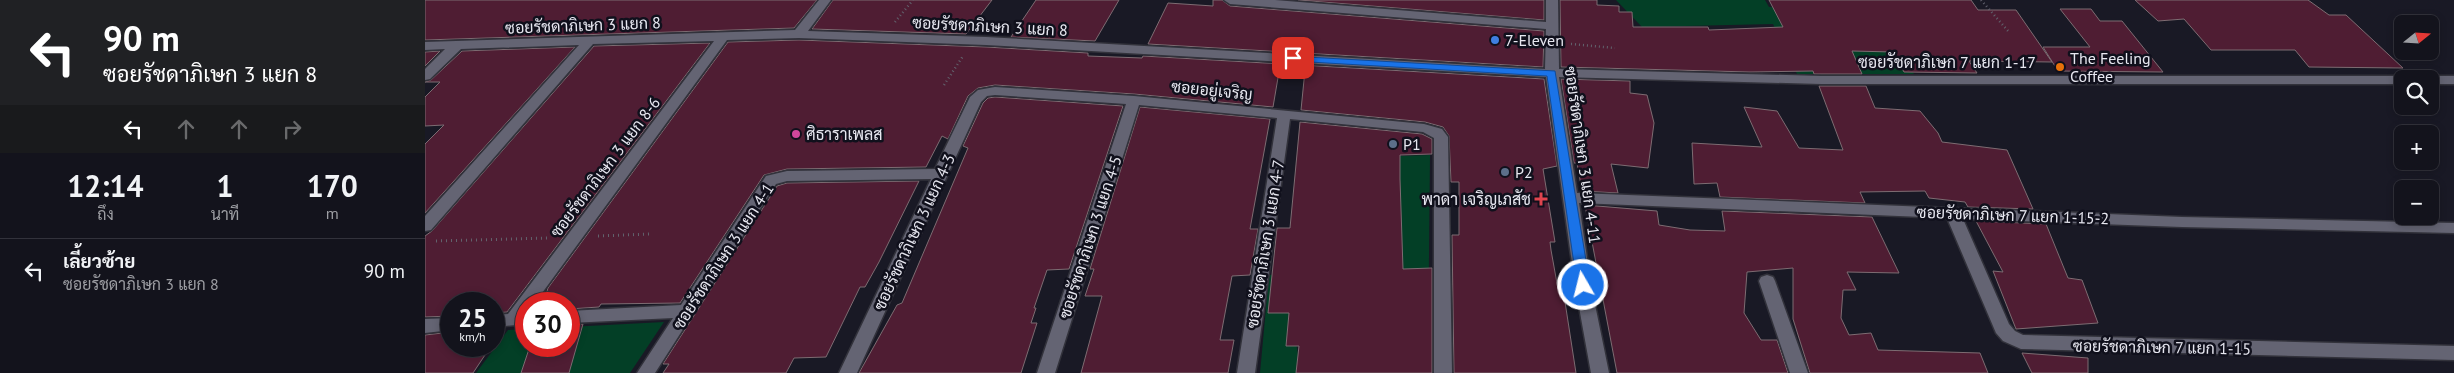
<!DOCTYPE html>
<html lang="th">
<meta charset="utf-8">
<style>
body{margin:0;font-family:"PT Sans",Sarabun,sans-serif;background:#1c1c25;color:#f1f3f6;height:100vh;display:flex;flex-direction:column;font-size:19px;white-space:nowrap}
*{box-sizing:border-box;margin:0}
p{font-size:16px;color:#9d9ea3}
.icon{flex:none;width:28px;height:28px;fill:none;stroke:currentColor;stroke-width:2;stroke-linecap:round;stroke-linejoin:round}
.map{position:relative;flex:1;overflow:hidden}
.sheet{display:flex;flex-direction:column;background:#13131c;width:425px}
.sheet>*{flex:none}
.banner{background:#202124;color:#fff;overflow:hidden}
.needle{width:32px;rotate:72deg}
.controls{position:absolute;left:1969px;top:15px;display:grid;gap:10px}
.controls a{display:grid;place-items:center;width:45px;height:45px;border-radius:8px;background:#13131c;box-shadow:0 2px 8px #0003,0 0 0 1px #32323b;font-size:25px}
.speed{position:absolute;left:15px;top:292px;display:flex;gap:10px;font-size:25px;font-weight:700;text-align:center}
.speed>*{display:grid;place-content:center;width:65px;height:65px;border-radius:50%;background:#13131c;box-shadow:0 2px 8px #0003,0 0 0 1px #32323b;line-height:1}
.speed small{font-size:12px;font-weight:400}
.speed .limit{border:8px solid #d22;background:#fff;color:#111}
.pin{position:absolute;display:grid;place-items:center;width:42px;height:42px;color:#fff;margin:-21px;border-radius:10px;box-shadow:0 2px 8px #0006}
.me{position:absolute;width:55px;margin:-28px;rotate:352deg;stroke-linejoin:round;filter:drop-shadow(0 0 4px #0008)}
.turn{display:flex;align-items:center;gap:18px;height:105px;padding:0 20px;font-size:22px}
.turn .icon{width:65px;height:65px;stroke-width:2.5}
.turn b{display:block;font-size:35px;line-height:42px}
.lanes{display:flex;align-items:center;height:48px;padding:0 20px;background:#0003;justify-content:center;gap:25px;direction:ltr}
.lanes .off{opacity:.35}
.eta{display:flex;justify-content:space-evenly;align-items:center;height:85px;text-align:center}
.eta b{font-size:30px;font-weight:800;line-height:35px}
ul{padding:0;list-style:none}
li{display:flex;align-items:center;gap:15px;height:65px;padding:0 20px;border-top:1px solid #32323b}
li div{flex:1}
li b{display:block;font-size:19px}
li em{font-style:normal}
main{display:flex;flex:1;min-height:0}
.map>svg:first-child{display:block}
</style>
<main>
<section class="sheet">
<div class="banner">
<div class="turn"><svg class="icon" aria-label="left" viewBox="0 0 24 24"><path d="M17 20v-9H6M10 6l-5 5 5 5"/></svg><div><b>90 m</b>ซอยรัชดาภิเษก 3 แยก 8</div></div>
<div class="lanes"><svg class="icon" aria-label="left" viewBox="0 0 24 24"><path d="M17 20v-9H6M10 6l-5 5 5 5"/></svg><svg class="icon off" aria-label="ahead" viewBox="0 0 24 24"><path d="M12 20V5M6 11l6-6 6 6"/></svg><svg class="icon off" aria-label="ahead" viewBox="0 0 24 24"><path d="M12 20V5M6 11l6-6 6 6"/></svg><svg class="icon off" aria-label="right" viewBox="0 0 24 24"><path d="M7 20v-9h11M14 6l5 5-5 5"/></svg></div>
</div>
<div class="eta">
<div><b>12:14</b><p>ถึง</p></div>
<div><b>1</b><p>นาที</p></div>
<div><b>170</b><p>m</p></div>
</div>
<ul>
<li><svg class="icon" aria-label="left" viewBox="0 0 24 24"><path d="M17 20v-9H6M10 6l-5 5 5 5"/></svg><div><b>เลี้ยวซ้าย</b><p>ซอยรัชดาภิเษก 3 แยก 8</p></div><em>90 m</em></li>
</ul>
</section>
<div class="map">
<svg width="2029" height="373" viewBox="0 0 2029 373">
<rect width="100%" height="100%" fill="#191925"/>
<g fill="#033f26">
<polygon points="1191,0 1340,0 1344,7 1395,8 1467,40 1489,74 1372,74 1348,24 1217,27"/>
<polygon points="1005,155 1003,356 973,357 975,156"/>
<polygon points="860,274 873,355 871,373 835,373 844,275"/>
<polygon points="239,322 205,373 51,373 83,330 101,329 101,346 144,346 144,327"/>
</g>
<g fill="#4f1d33" stroke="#7d6c72">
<polygon points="0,0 392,0 369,28 0,40"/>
<polygon points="408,0 567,0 541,34 387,29"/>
<polygon points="611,0 694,0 670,41 586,37"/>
<polygon points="788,0 797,0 805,6 1119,31 1118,67 723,44 743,3 788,6"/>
<polygon points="873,0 1119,0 1119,20"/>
<polygon points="1135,0 1172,0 1172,5 1194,6 1194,12 1207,12 1208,27 1283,27 1284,30 1358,27 1344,0 1546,0 1553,10 1591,10 1627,62 1544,61 1552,73 1479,72 1468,52 1427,51 1437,74 1389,74 1388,71 1325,72 1136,67"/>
<polygon points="1710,0 1883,0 1904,15 1921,15 1978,68 1884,67 1870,50 1786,50 1759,19 1733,21"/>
<polygon points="1635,9 1666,9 1675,21 1697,21 1738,72 1633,71 1618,47 1665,47"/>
<polygon points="374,40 561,47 663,53 663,56 717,58 718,56 1119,79 1132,166 1118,169 1130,242 1125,242 1126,250 1133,289 1138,289 1151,373 1029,373 1027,235 1034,235 1034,182 1026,182 1024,136 1018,127 1000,122 876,110 880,70 855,66 848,107 709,94 570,85 553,88 543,96 523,139 517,136 501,167 362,169 339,175 255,303 176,304 174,307 144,309 144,304 118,304 123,288 303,42"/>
<polygon points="285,43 82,312 69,313 69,304 26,304 26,316 0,317 0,236 7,231 169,46"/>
<polygon points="150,47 0,213 0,144 19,125 0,126 0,97 15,82 0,82 6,80 37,51"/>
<polygon points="15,51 0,66 0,52"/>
<polygon points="1136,79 1205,81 1205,93 1222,95 1229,123 1223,168 1186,164 1193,193 1157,191 1152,163 1149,163"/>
<polygon points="1394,86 1441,86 1450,108 1495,111 1513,133 1517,142 1582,150 1608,209 1543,207 1540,202 1504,198 1500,191 1435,192 1440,203 1295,197 1292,183 1269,184 1267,143 1337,147 1319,107 1352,111 1374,148 1418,150"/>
<polygon points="570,97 698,106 644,269 622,270 609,308 611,308 606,323 612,323 596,373 434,373 472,305 477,303 543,148 538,146 558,103 563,98"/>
<polygon points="715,107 845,119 825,229 833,229 825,275 807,276 795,340 809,340 803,373 656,373 677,296 660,296 669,269 665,269"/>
<polygon points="875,122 997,134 1007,139 1007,154 975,155 975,179 978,269 1007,268 1007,373 871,373 874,346 861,346 864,313 843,313 852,228 865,228"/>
<polygon points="494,181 454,262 440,287 435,287 401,357 369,358 361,373 238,373 244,364 238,364 352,186 362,183"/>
<polygon points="1160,205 1232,211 1234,225 1265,230 1300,231 1297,211 1447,217 1474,273 1422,272 1431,290 1418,290 1416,318 1424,335 1446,333 1453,350 1555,353 1563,373 1385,373 1368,319 1368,268 1322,272 1319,313 1336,340 1352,340 1363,373 1192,373"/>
<polygon points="1551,221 1621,224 1643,278 1657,280 1673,323 1591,329 1568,271 1578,272"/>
<polygon points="158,324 144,373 96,373 105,346 144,346 144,325"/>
<polygon points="26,332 26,346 66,346 48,373 0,373 0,335"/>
<polygon points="1597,353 1663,358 1663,373 1607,373"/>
</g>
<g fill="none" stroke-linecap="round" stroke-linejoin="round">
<defs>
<g id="minor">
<polygon points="394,0 406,0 383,31 561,37 1120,69 1121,29 805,4 799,0 850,0 1121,22 1121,0 1133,0 1134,69 1396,76 1978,76 1984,79 1978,79 1978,84 1396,84 1134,77 1152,193 1757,217 2029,223 2029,233 1757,227 1538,219 1584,324 1590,331 1598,335 2029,346 2029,360 1596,349 1578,341 1571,333 1522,218 1154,203 1166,285 1184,373 1166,373 1150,285 1121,77 561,45 374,38 302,40 109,304 101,304 101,324 69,327 69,315 83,314 289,41 168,44 6,230 0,231 0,216 154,45 36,49 5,79 0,80 0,69 20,49 0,50 0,42 370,30"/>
<polygon points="2005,76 2029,76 2029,84 2005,84 2005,79 1999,79"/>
<polygon points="570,87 709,96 999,124 1017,129 1023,137 1027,373 1009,373 1009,138 998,132 865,119 830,373 812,373 852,118 714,105 630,373 612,373 701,104 570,95 562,96 556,102 432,373 414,373 506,179 362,181 351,184 230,373 212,373 248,318 144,323 144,311 256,305 341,176 362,171 510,169 545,97 553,90"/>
<polygon points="1342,275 1348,277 1350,281 1383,373 1365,373 1334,281 1336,277"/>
<polygon points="26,318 26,330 0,333 0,319"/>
</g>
</defs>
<use href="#minor" stroke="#32323b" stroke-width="3"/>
<g stroke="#62626d" stroke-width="2.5" stroke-dasharray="1 3" stroke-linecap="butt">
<polyline points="1556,0 1584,32"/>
<polyline points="470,22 488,0"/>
<polyline points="1146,44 1190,48"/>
<polyline points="519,85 538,56"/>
</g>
<g stroke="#62626d" stroke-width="3" stroke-dasharray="1 4" stroke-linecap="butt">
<polyline points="173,236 225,234"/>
<polyline points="11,241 124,238"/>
</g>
<use href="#minor" fill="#646473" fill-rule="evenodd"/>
</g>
<polygon fill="#1a73e8" stroke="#114b97" points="864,56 1130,71 1165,285 1163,289 1158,290 1152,285 1122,76 868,61 864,61"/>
<circle fill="#3f7fe0" stroke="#10101c" stroke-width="2" cx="1070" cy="40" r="5"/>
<circle fill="#e8710a" stroke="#10101c" stroke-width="2" cx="1635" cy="67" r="5"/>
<circle fill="#d1479c" stroke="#10101c" stroke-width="2" cx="371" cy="134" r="5"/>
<g fill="#5c6f8a" stroke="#10101c" stroke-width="2">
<circle cx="968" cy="144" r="5"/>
<circle cx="1080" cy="172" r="5"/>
</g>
<path fill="#e0444e" stroke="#10101c" stroke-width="2" d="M1113.5 191.5h5v5h5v5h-5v5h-5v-5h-5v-5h5z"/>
<g text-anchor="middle" stroke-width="5" stroke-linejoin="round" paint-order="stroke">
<g font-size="16" fill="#e7e7f0" stroke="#10101c">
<text transform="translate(158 25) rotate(-2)" y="6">ซอยรัชดาภิเษก 3 แยก 8</text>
<text transform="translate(565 26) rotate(3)" y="6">ซอยรัชดาภิเษก 3 แยก 8</text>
<text x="1522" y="68">ซอยรัชดาภิเษก 7 แยก 1-17</text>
<text transform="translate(787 90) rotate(6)" y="6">ซอยอยู่เจริญ</text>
<text transform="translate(1158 155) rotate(82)" y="6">ซอยรัชดาภิเษก 3 แยก 4-11</text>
<text transform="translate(180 167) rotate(-53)" y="6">ซอยรัชดาภิเษก 3 แยก 8-6</text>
<text transform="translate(1588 215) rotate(2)" y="6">ซอยรัชดาภิเษก 7 แยก 1-15-2</text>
<text transform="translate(489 232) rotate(-65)" y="6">ซอยรัชดาภิเษก 3 แยก 4-3</text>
<text transform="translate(665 237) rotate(-72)" y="6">ซอยรัชดาภิเษก 3 แยก 4-5</text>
<text transform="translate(840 244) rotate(-81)" y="6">ซอยรัชดาภิเษก 3 แยก 4-7</text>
<text transform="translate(298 256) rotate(-57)" y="6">ซอยรัชดาภิเษก 3 แยก 4-1</text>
<text transform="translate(1737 347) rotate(1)" y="6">ซอยรัชดาภิเษก 7 แยก 1-15</text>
</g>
<g font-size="16" fill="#e7e7f0" stroke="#10101c" text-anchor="start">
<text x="1080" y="46">7-Eleven</text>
<text x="1645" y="64">The Feeling<tspan x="1645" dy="18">Coffee</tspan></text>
<text x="381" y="140">ศิธาราเพลส</text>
<text x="978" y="150">P1</text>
<text x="1090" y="178">P2</text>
<text x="1106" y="205" text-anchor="end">พาดา เจริญเภสัช</text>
</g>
</g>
</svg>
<div class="controls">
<a><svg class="needle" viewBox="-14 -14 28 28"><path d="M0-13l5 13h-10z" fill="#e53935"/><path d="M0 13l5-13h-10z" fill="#9d9ea3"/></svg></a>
<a><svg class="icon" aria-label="search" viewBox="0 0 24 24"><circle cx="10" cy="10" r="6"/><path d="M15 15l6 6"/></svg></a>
<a>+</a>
<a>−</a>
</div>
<div class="speed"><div>25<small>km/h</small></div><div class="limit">30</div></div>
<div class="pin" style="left:868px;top:58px;background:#d93025"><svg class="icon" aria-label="arrive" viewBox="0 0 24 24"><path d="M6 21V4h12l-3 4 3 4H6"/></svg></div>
<svg class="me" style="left:1158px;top:285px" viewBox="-20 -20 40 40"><circle r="17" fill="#1a73e8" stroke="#fff" stroke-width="3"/><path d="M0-11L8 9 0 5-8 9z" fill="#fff"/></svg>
</div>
</main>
